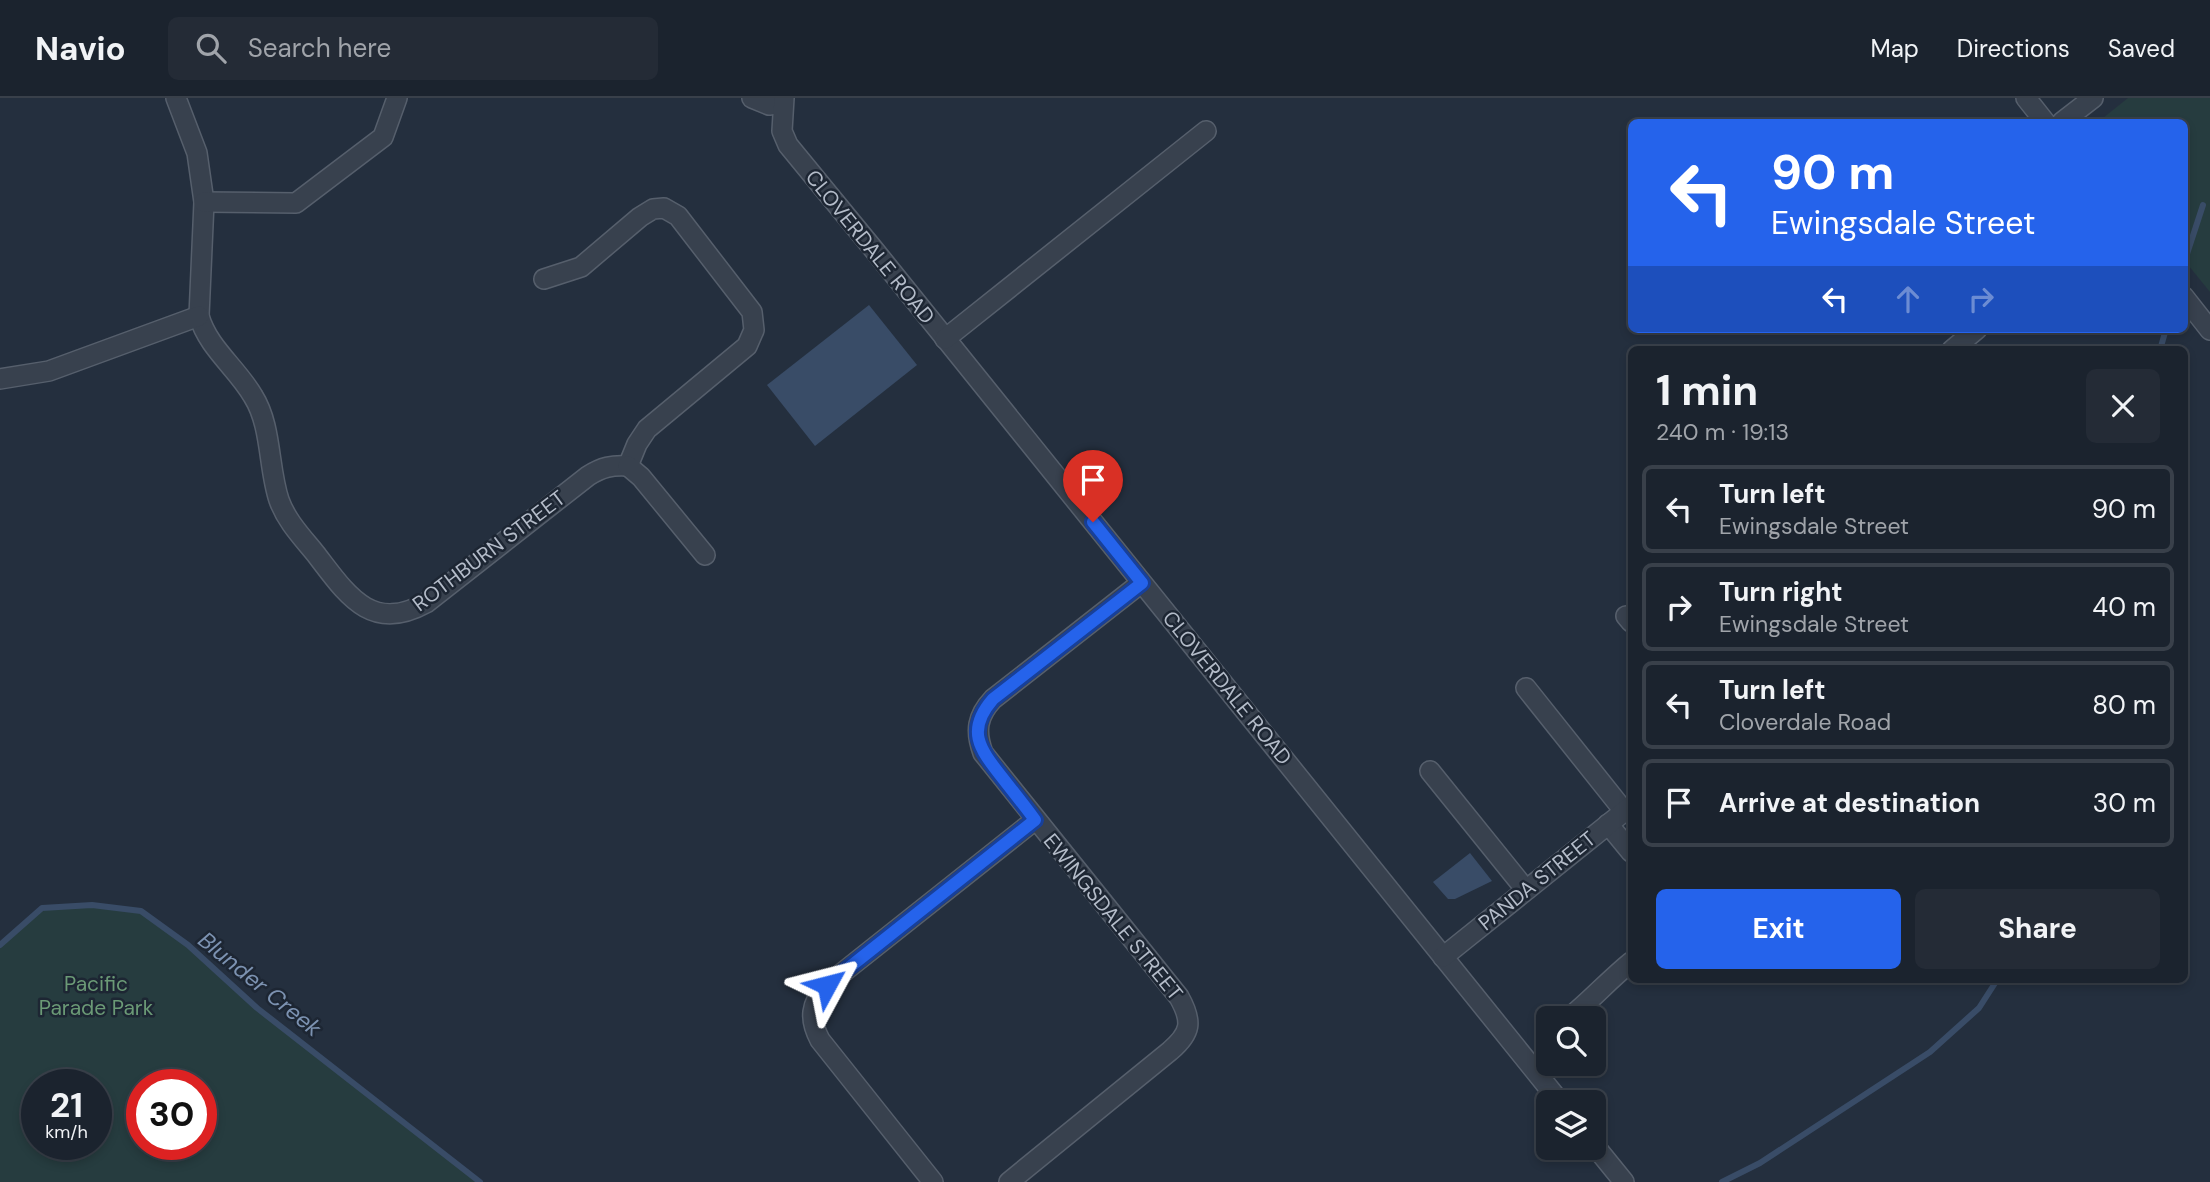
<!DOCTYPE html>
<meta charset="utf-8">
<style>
body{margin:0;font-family:"DM Sans",sans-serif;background:#242b36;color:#f1f3f6;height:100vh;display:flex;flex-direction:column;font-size:26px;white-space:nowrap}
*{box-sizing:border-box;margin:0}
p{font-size:23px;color:#a0a4aa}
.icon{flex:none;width:38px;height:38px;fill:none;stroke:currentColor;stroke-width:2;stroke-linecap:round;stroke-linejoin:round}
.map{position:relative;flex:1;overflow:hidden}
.panel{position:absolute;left:1628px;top:248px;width:560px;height:637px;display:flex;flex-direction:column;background:#1b232e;border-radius:10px;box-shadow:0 4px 10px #0003,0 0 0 2px #39404a}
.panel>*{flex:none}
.banner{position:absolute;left:1628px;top:21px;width:560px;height:214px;border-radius:10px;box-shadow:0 4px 10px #0003,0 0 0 2px #39404a;background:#2563eb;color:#fff;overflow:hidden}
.tools{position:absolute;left:1536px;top:908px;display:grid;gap:14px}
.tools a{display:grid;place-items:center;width:70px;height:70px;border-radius:10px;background:#1b232e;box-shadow:0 4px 10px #0003,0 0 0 2px #39404a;font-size:35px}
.speed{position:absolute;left:21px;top:971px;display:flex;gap:14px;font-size:35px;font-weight:700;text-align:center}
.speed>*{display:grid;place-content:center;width:91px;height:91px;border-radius:50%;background:#1b232e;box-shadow:0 4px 10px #0003,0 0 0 2px #39404a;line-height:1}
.speed small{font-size:18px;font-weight:400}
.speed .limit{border:10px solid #d22;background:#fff;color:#111}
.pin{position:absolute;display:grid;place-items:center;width:60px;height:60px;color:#fff;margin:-72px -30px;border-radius:50% 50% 50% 0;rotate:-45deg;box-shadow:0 0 7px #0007}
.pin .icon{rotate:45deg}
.me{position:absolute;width:77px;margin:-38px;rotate:52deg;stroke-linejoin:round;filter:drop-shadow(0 0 5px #0008)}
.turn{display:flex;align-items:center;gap:24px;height:147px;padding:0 28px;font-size:32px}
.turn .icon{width:91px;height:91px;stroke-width:2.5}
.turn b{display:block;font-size:49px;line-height:60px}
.lanes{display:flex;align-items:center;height:66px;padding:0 28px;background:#0003;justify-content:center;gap:35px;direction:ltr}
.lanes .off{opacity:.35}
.round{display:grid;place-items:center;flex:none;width:74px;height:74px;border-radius:10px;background:#242b36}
.headline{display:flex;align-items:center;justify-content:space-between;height:119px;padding:0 28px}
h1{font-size:42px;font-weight:700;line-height:52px}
.primary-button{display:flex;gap:14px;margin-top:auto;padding:14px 28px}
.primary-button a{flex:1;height:80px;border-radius:10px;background:#2563eb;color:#fff;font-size:28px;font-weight:700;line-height:80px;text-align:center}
.primary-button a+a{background:#242b36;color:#f1f3f6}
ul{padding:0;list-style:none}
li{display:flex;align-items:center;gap:21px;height:88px;margin:0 14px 10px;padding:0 14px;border:4px solid #39404a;border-radius:10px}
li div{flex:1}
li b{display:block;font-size:26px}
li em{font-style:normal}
header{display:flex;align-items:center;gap:42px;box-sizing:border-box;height:98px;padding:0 35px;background:#1b232e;border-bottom:2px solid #39404a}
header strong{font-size:33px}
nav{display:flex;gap:38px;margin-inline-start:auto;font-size:24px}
.search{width:490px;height:63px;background:#242b36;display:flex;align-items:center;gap:18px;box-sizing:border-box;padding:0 24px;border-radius:10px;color:#a0a4aa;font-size:26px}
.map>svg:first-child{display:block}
</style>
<header>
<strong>Navio</strong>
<div class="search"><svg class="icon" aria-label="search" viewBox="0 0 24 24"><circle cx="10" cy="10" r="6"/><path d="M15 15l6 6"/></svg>Search here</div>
<nav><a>Map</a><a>Directions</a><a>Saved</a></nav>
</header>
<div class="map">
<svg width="2210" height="1084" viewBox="0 0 2210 1084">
<rect width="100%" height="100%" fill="#242f3e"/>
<g fill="#263c3f" fill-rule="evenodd">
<polygon points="2128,0 2210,0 2210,194 2184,162 2184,24 2098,24"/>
<path d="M92 807 141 813 188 847 257 910 480 1084H0V847L42 810ZM37 987H96V1046H37ZM142 987H201V1046H142Z"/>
</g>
<g fill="#394c67">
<polygon points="869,207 917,267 815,348 767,287"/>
<polygon points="1470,755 1492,783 1455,801 1448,801 1433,784"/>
</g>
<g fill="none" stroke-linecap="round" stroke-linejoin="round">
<g stroke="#394c67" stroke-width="6">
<polyline points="2184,165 2203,107"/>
<polyline points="2160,252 2166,231"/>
<polyline points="0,847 42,810 92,807 141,813 188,847 257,910 480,1084"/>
<polyline points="1722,1084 1760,1065 1930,954 1979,910 1997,882"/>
</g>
<defs>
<g id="minor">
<path d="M176 0 197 55 204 104 199 218C208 250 237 270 253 298 272 328 268 369 279 402 286 422 301 438 315 455 346 495 370 536 426 505L588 378C602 369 612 367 628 368"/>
<polyline points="752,0 769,7 783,5"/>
<polyline points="784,0 782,33 788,47 875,153 1560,1004"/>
<polyline points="2026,0 2045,24"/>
<polyline points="2062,24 2093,0"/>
<polyline points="204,104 296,105 383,39 397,0"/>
<polyline points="544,181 581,169 640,119 653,111 664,110 678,118 752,214 754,232 747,248 647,331 637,346 628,368"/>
<polyline points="2184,199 2210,232"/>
<polyline points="945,241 1206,33"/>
<polyline points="1952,252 1977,231"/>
<polyline points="0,281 49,273 199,218"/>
<polyline points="628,368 641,379 705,457"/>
<polyline points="1626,518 1631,524"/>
<polyline points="1526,590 1624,713"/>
<polyline points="1430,673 1526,792"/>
<polyline points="1608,726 1631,754"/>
<polyline points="1443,859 1631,708"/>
<path d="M1569 920C1591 902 1609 882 1631 864"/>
<polyline points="1594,1047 1624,1084"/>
<path d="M933 1084 820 942C809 921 810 906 827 887L1035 722"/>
<path d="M1009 1084 1170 953C1191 935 1193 924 1179 899L983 655C975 633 977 618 993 601L1141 485"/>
</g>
</defs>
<use href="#minor" stroke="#565f6c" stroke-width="22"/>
<use href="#minor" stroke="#38414e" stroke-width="19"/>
</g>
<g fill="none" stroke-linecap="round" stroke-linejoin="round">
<defs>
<path id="route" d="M827 887 1035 722C1024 707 1012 692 1001 678 979 650 966 632 993 601L1142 485 1093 424"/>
</defs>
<use href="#route" stroke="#184099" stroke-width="18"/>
<use href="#route" stroke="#2563eb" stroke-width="12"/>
</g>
<g text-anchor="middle" stroke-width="5" stroke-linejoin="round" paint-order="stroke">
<g font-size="21" fill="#b4bcc9" stroke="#1d2633">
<text transform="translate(870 149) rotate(51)" y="7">CLOVERDALE ROAD</text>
<text transform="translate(489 453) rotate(-37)" y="7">ROTHBURN STREET</text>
<text transform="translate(1227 590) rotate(51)" y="7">CLOVERDALE ROAD</text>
<text transform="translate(1537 783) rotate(-39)" y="7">PANDA STREET</text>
<text transform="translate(1113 819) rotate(51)" y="7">EWINGSDALE STREET</text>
</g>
<g font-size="21" fill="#6b9a76" stroke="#1d2633">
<text x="96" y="893">Pacific<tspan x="96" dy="24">Parade Park</tspan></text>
</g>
<g font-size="23" font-style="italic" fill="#7c92b1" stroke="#1d2633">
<text transform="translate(260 886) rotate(39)" y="8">Blunder Creek</text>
</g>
</g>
</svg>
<div class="tools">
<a><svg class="icon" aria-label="search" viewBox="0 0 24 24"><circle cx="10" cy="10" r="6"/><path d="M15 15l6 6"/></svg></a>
<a><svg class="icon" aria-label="layers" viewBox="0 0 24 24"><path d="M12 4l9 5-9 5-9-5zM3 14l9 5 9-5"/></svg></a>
</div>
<div class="speed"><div>21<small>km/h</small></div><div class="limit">30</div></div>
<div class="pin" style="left:1093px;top:424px;background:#d93025"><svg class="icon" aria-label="arrive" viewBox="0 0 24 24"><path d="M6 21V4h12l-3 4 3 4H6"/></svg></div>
<svg class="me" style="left:827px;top:887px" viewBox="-20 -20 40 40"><path d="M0-17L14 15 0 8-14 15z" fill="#2563eb" stroke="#fff" stroke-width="4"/></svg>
<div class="banner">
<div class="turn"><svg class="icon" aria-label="left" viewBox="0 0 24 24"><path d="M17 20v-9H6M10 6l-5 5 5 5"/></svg><div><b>90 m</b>Ewingsdale Street</div></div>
<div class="lanes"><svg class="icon" aria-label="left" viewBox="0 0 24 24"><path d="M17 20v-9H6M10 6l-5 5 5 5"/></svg><svg class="icon off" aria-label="ahead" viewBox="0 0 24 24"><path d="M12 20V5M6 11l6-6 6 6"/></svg><svg class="icon off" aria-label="right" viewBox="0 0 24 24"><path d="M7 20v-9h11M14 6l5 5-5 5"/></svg></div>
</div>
<section class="panel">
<div class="headline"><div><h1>1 min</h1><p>240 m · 19:13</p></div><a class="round"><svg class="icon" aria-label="close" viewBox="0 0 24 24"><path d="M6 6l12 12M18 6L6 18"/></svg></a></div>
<ul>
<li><svg class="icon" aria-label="left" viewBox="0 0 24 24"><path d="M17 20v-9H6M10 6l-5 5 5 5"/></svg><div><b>Turn left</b><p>Ewingsdale Street</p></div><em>90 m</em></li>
<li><svg class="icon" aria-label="right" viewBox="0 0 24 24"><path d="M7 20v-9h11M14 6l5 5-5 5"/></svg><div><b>Turn right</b><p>Ewingsdale Street</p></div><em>40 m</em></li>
<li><svg class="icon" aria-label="left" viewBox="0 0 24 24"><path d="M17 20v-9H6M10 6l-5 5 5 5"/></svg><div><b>Turn left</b><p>Cloverdale Road</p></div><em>80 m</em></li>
<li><svg class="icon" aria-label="arrive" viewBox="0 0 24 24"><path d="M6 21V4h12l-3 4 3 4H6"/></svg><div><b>Arrive at destination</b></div><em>30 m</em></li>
</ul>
<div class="primary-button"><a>Exit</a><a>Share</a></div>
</section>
</div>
